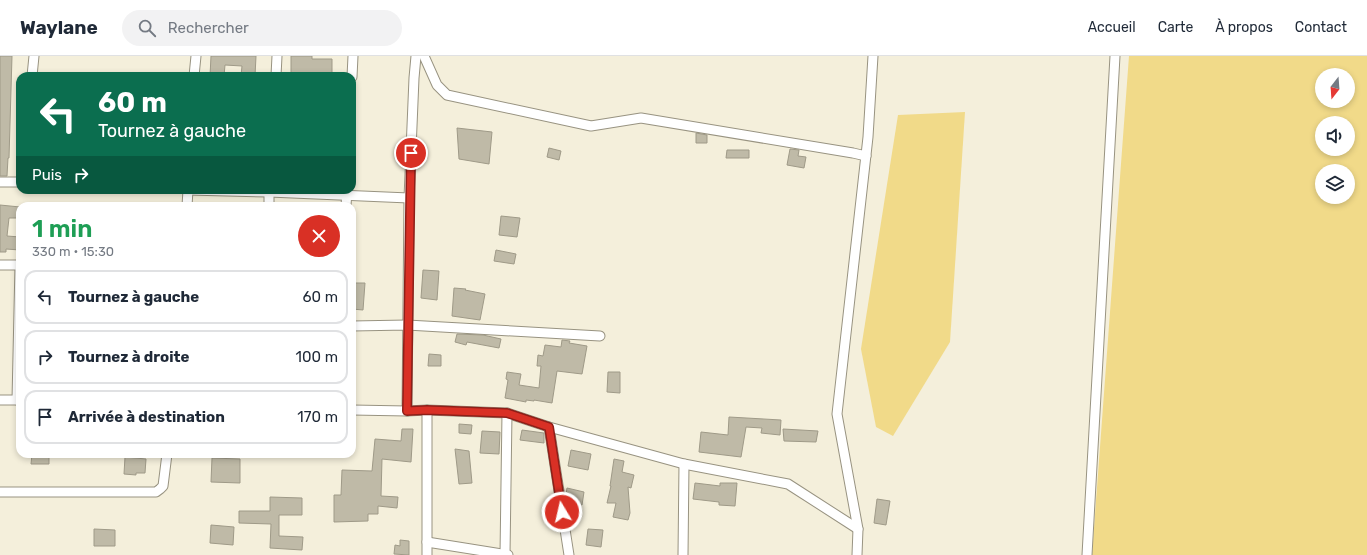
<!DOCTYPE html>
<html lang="fr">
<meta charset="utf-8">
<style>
body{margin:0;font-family:Rubik,sans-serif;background:#f2f2f3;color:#1f2937;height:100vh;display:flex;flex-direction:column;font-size:15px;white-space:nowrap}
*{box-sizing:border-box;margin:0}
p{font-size:13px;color:#747a83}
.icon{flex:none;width:22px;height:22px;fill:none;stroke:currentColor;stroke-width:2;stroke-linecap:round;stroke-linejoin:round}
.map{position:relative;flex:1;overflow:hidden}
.details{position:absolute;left:16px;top:146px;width:340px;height:256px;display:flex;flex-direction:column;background:#fff;border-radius:12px;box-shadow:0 2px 6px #0003}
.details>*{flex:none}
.banner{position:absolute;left:16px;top:16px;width:340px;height:122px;border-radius:12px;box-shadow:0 2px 6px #0003;background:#0b6e4f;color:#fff;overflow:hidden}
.needle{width:26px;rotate:197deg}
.buttons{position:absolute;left:1315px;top:12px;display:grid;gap:8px}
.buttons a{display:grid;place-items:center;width:40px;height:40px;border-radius:50%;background:#fff;box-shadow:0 2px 6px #0003;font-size:20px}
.pin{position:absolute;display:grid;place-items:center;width:34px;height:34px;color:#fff;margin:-17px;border:2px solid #fff;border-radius:50%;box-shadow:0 1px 4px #0007}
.me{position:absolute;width:44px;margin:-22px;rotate:351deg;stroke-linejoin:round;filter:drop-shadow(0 0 3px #0008)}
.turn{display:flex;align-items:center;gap:14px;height:84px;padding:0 16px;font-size:18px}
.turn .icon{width:52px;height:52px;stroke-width:2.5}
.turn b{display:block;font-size:28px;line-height:34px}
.then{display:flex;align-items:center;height:38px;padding:0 16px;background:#0003;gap:8px;font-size:15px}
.round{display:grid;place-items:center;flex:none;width:42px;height:42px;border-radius:21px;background:#f2f2f3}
.overview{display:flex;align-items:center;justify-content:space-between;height:68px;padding:0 16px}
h1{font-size:24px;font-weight:600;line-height:30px;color:#1e9e55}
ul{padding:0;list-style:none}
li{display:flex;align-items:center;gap:12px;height:54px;margin:0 8px 6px;padding:0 8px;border:2px solid #e0e1e3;border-radius:12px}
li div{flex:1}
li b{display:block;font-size:15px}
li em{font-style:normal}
header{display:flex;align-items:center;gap:24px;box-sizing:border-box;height:56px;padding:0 20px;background:#fff;border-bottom:1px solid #e0e1e3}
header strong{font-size:19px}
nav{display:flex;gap:22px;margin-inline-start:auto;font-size:14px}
.search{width:280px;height:36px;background:#f2f2f3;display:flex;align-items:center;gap:10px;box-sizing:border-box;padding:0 14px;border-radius:22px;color:#747a83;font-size:15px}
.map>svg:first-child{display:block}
</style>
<header>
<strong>Waylane</strong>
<div class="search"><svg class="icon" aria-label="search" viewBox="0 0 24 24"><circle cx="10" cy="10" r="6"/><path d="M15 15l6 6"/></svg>Rechercher</div>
<nav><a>Accueil</a><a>Carte</a><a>À propos</a><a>Contact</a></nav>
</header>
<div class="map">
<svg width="1367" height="499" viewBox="0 0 1367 499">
<rect width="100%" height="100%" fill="#f4efdb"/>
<g fill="#f1da89" fill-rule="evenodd">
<path d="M1129 0H1367V499H1092ZM1322 19H1348V45H1322ZM1322 67H1348V93H1322ZM1322 115H1348V141H1322Z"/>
<polygon points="965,56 950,286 893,380 876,371 861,293 898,59"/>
</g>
<g fill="#bfbaa7" stroke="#9f9a88">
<polygon points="0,0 12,0 9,102 8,102 7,120 0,120"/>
<polygon points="211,0 256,0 255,20 241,20 242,10 225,9 224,20 210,20"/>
<polygon points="291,0 312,0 312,3 332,3 332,20 291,20"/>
<polygon points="457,72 492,76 489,108 459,103"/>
<polygon points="696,77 707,79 707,87 696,87"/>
<polygon points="549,92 561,95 559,104 547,101"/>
<polygon points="790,93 799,94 798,100 806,101 804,112 787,109"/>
<polygon points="727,94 749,94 749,102 726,102"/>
<polygon points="0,149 20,151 20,162 9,162 7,180 20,181 20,194 6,193 6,196 0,196"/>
<polygon points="501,160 520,162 517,181 499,179"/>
<polygon points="496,194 516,198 514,208 494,205"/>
<polygon points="423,214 439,215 437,244 421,242"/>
<polygon points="352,227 365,227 363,254 352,253"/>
<polygon points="454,232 466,233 465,234 485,238 480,264 452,260"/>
<polygon points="457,278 483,279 501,283 499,292 467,286 466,289 455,286"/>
<polygon points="562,284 570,285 569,287 587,290 582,318 557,315 552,347 534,344 534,345 526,344 526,346 505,342 508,324 506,323 507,316 521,318 519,329 539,332 541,310 537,310 538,299 543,300 545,289 561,291"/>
<polygon points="429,298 441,299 441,310 428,310"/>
<polygon points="608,316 620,316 620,337 607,336"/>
<polygon points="729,361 781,364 780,379 761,377 762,372 746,371 741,401 699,396 701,376 728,379"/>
<polygon points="459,368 472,369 471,378 459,377"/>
<polygon points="402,373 413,373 411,406 382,403 381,440 398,441 397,452 378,450 378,458 368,458 368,465 334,466 334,439 341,439 342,414 372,415 375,383 401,385"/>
<polygon points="783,373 818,375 816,386 784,385"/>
<polygon points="522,374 544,377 544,387 520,384"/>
<polygon points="482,375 500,376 499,398 480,397"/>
<polygon points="455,393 469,395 472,427 459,428"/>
<polygon points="571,394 591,398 588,414 568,410"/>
<polygon points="32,398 49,398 49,408 31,408"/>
<polygon points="125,401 146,403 145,417 136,417 136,419 124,418"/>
<polygon points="212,402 240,403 240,427 211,426"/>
<polygon points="614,403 624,405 622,416 634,419 631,432 628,431 630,457 628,464 613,461 616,447 607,447 611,430 610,430"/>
<polygon points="695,427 720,430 720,427 737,427 735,450 719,449 719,446 693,443"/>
<polygon points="567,432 584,436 582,449 567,446 566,438"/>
<polygon points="270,441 302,442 302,459 279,459 279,480 303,481 302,494 270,492 271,468 239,467 239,455 270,455"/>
<polygon points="877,443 890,445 886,469 874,467"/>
<polygon points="211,469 234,471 233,489 210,487"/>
<polygon points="94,473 115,474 115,490 94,490"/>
<polygon points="588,473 603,474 601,491 586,489"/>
<polygon points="400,484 409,485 409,499 394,498 395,489 400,490"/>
</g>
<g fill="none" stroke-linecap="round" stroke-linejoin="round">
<defs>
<g id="street">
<polyline points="424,0 437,29 447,39 591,70 641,62 853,97 866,100"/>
<polyline points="32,20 34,0"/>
<polyline points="194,20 196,0"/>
<polyline points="276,20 277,0"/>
<polyline points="352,21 353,0"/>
<polyline points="0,126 20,126"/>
<polyline points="188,134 269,136 409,142"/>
<polyline points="187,150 188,134"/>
<polyline points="269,150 269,134"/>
<polyline points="346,150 347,134"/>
<polyline points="0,209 20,209 17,344"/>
<polyline points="352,270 407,269 600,280"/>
<polyline points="0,344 20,344"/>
<polyline points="352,354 407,355 409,142 414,22 416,0"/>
<polyline points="407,355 427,354 507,357 549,371 684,408 788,428 858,473"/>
<polyline points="549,371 569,499"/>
<polyline points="0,436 156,436 160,433 163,430 167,398"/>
<polyline points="427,486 508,499"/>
<polyline points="427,499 427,354"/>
<polyline points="505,499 507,357"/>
<polyline points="683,499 684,408"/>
<polyline points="857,499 858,473 837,358 868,81 873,0"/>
<polyline points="1087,499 1115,0"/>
</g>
</defs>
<use href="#street" stroke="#989381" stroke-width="11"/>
<use href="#street" stroke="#fff" stroke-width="9"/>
</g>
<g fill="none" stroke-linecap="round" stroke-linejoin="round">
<defs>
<polyline id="route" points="411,97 407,355 427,354 507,357 549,371 562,456"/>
</defs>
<use href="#route" stroke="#8d1f18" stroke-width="10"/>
<use href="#route" stroke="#d93025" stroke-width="7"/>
</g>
</svg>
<div class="buttons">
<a><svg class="needle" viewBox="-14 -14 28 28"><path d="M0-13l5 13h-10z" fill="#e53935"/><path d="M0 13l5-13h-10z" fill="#747a83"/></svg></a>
<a><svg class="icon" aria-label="sound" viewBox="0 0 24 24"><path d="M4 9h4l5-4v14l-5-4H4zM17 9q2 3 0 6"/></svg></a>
<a><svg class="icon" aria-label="layers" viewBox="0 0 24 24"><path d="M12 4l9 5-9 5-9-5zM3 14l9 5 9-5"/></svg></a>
</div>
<div class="pin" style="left:411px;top:97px;background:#d93025"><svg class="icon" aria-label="arrive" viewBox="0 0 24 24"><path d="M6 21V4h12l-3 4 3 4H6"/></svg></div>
<svg class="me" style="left:562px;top:456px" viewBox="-20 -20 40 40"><circle r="17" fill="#d93025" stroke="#fff" stroke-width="3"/><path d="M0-11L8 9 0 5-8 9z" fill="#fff"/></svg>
<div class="banner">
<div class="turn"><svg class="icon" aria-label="left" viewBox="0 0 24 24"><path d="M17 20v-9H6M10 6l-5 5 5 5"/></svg><div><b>60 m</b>Tournez à gauche</div></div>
<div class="then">Puis<svg class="icon" aria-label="right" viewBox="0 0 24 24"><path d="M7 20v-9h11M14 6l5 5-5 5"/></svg></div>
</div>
<section class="details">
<div class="overview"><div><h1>1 min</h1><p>330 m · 15:30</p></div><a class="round" style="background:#d93025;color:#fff"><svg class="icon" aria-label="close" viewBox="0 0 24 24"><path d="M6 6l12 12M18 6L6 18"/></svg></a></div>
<ul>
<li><svg class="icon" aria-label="left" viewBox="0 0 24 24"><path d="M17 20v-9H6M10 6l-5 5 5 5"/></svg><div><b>Tournez à gauche</b></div><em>60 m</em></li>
<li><svg class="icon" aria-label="right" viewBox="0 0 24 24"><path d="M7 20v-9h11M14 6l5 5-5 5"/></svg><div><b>Tournez à droite</b></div><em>100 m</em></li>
<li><svg class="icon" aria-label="arrive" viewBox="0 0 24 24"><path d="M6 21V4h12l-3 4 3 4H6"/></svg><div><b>Arrivée à destination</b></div><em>170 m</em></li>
</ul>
</section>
</div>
